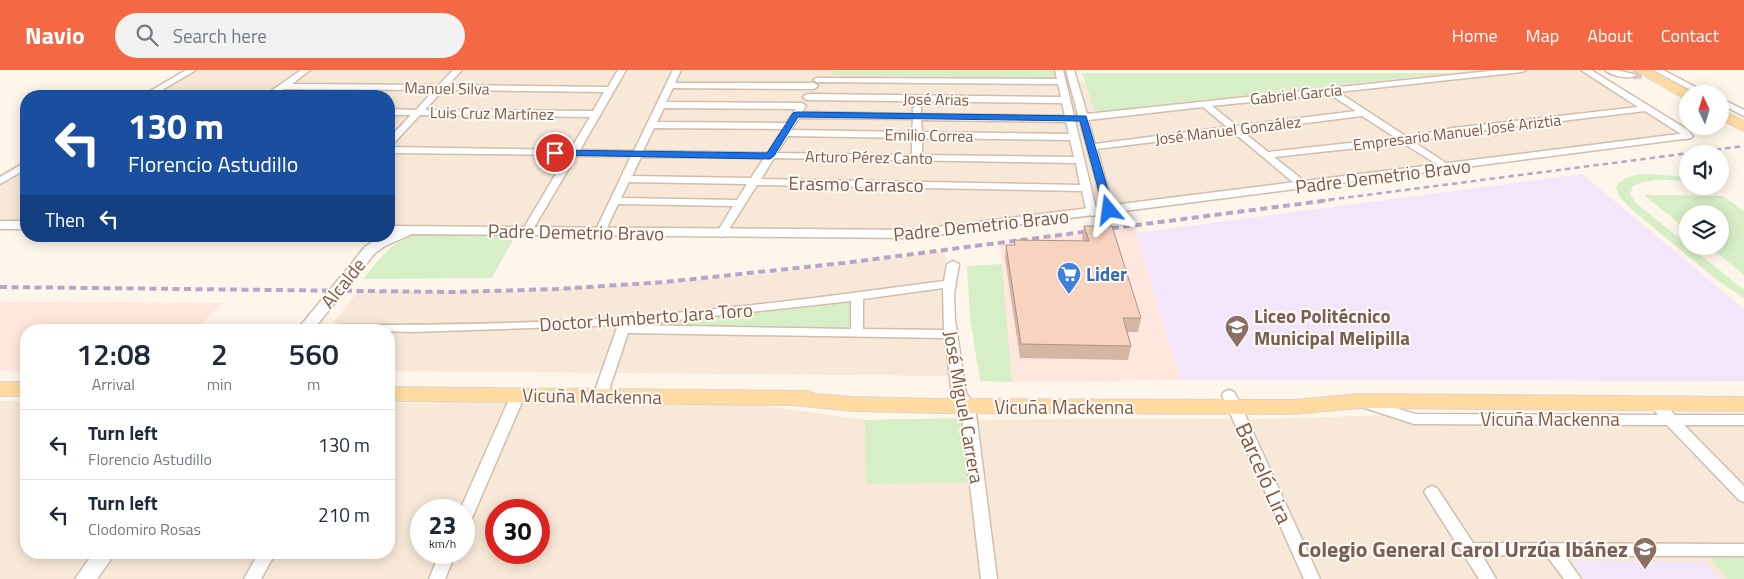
<!DOCTYPE html>
<meta charset="utf-8">
<style>
body{margin:0;font-family:"Titillium Web",sans-serif;background:#f2f2f3;color:#1f2937;height:100vh;display:flex;flex-direction:column;font-size:19px;white-space:nowrap}
*{box-sizing:border-box;margin:0}
p{font-size:16px;color:#747a83}
.icon{flex:none;width:28px;height:28px;fill:none;stroke:currentColor;stroke-width:2;stroke-linecap:round;stroke-linejoin:round}
.map{position:relative;flex:1;overflow:hidden}
.side{position:absolute;left:20px;top:254px;width:375px;height:235px;display:flex;flex-direction:column;background:#fff;border-radius:20px;box-shadow:0 2px 12px #0003}
.side>*{flex:none}
.banner{position:absolute;left:20px;top:20px;width:375px;height:152px;border-radius:20px;box-shadow:0 2px 12px #0003;background:#1a4fa0;color:#fff;overflow:hidden}
.needle{width:32px;rotate:356deg}
.tools{position:absolute;left:1679px;top:15px;display:grid;gap:10px}
.tools a{display:grid;place-items:center;width:50px;height:50px;border-radius:50%;background:#fff;box-shadow:0 2px 12px #0003;font-size:25px}
.speed{position:absolute;left:410px;top:429px;display:flex;gap:10px;font-size:25px;font-weight:700;text-align:center}
.speed>*{display:grid;place-content:center;width:65px;height:65px;border-radius:50%;background:#fff;box-shadow:0 2px 12px #0003;line-height:1}
.speed small{font-size:12px;font-weight:400}
.speed .limit{border:8px solid #d22;background:#fff;color:#111}
.pin{position:absolute;display:grid;place-items:center;width:42px;height:42px;color:#fff;margin:-21px;border:2px solid #fff;border-radius:50%;box-shadow:0 1px 5px #0007}
.me{position:absolute;width:55px;margin:-28px;rotate:344deg;stroke-linejoin:round;filter:drop-shadow(0 0 4px #0008)}
.turn{display:flex;align-items:center;gap:18px;height:105px;padding:0 25px;font-size:22px}
.turn .icon{width:65px;height:65px;stroke-width:2.5}
.turn b{display:block;font-size:35px;line-height:42px}
.then{display:flex;align-items:center;height:48px;padding:0 25px;background:#0003;gap:10px;font-size:19px}
.eta{display:flex;justify-content:space-evenly;align-items:center;height:85px;text-align:center}
.eta b{font-size:30px;font-weight:600;line-height:35px}
ul{padding:0;list-style:none}
li{display:flex;align-items:center;gap:15px;height:70px;padding:0 25px;border-top:1px solid #e0e1e3}
li div{flex:1}
li b{display:block;font-size:19px}
li em{font-style:normal}
header{display:flex;align-items:center;gap:30px;box-sizing:border-box;height:70px;padding:0 25px;background:#f46944;color:#fff}
header strong{font-size:24px}
nav{display:flex;gap:28px;margin-inline-start:auto;font-size:18px}
.search{width:350px;height:45px;background:#f2f2f3;display:flex;align-items:center;gap:12px;box-sizing:border-box;padding:0 18px;border-radius:28px;color:#747a83;font-size:19px}
.map>svg:first-child{display:block}
</style>
<header>
<strong>Navio</strong>
<div class="search"><svg class="icon" aria-label="search" viewBox="0 0 24 24"><circle cx="10" cy="10" r="6"/><path d="M15 15l6 6"/></svg>Search here</div>
<nav><a>Home</a><a>Map</a><a>About</a><a>Contact</a></nav>
</header>
<div class="map">
<svg width="1744" height="509" viewBox="0 0 1744 509">
<rect width="100%" height="100%" fill="#fef6ea"/>
<g fill="#f7e8d7" fill-rule="evenodd">
<polygon points="184,0 1055,0 1058,10 1084,11 1095,42 1476,0 1589,0 1693,62 1009,157 921,166 389,158 389,26 137,26"/>
<polygon points="26,89 26,153 0,152 0,104"/>
<polygon points="945,181 944,236 954,306 389,301 389,260 328,260 358,221 508,221 631,215 769,204"/>
<path d="M0 331H26V482H389V333L759 335 865 350 1261 349 1459 343 1744 345V509H0ZM421 440H464V482H421ZM496 440H539V482H496Z"/>
</g>
<g fill="#ffe7de">
<polygon points="1135,157 1180,310 1012,312 1000,175"/>
<polygon points="0,232 223,233 195,260 26,260 26,302 0,301"/>
</g>
<g fill="#f3e6fb">
<polygon points="1582,104 1744,239 1744,311 1180,310 1136,163"/>
<polygon points="1572,491 1705,492 1720,509 1585,509"/>
</g>
<g fill="#d7efc6">
<polygon points="834,0 1055,0 1057,8 830,5"/>
<polygon points="1082,3 1450,3 1095,42"/>
<path d="M1649 104 1687 107V112C1669 109 1650 108 1633 116L1630 124 1636 133 1744 220V228L1717 210 1630 138 1619 126 1616 118C1623 105 1636 105 1649 104Z"/>
<polygon points="1644,125 1723,126 1744,141 1744,205 1708,176 1720,176 1720,144 1688,144 1687,160"/>
<path d="M519 159 492 208 363 209C384 183 391 172 425 160Z"/>
<polygon points="1002,194 1012,312 980,311 970,248 967,196"/>
<polygon points="851,231 850,259 656,257 658,252"/>
<polygon points="966,348 975,412 866,414 865,350"/>
<polygon points="1710,488 1744,488 1744,509 1728,509"/>
</g>
<g fill="none" stroke-linecap="round" stroke-linejoin="round">
<polyline stroke="#decfc2" stroke-width="9" stroke-dasharray="9 4.5" stroke-linecap="butt" points="1633,5 1653,4"/>
<defs>
<g id="minor">
<polygon points="186,0 196,0 152,26 142,26"/>
<path d="M301 0H310L292 14 439 15 453 0H462L448 15 608 17 618 0H626L580 80 634 81 673 0H681L675 13H814L818 16 814 19 673 18 666 32 802 33 806 36 802 42 913 44V38L917 35 921 38V44L1065 46 1062 33 807 30 803 27 807 24 1061 27 1058 14 817 12 813 10 817 8 1057 9 1055 0H1063L1074 46 1078 45 1066 0H1074L1087 44 1499 0H1526L1522 2 1338 22 1407 67 1453 58 1638 37 1581 0H1591L1688 60 1692 66 1687 69 1684 68 1681 64 1645 41 1453 64 1414 72 1449 95 1451 97 1446 100 1403 73 1274 87 1308 114 1309 116 1304 119 1300 118 1233 62 1097 79 1114 140 1109 143 1104 140 1080 51H1075L1097 143 1096 145 1092 146 1087 143 1082 121 757 115 726 164 721 167 716 164 733 136 618 134 604 164H596L595 162 631 86H576L532 161 527 164 522 161 567 85 389 83V77L570 80 590 47 420 45 392 75 389 76V68L411 45H389V39L416 40 434 20 284 19 273 26H264ZM443 20 604 22 593 41 425 40ZM1329 24 1356 41 1237 56 1212 36ZM1203 37 1227 57 1095 74 1088 50ZM664 38 796 39 786 53 657 52ZM1362 46 1396 68 1268 82 1242 61ZM799 48 913 49 912 62 791 60ZM921 50 1066 52 1069 64 922 62ZM654 58 783 59 768 83 643 81ZM788 66 912 68V85L777 83ZM922 68 1070 70 1074 87 922 85ZM641 87 764 88 751 108 632 106ZM774 88 1076 93 1080 115 761 109ZM629 112 747 114 737 130 621 128Z"/>
<path d="M1605 0H1617L1637 5C1629 10 1612 6 1605 0Z"/>
<polygon points="1653,0 1663,0 1709,24 1698,24"/>
<polygon points="1720,28 1744,40 1744,46 1720,34"/>
<polygon points="26,92 26,99 0,114 0,107"/>
<path d="M953 191 959 194 954 225 955 250 966 323 975 336 997 509H981L961 337 952 324 945 268 628 263 607 326 605 329H595L593 326 618 255 412 262 335 259 341 255C437 255 533 254 628 247 734 239 839 225 944 211L947 194ZM943 218 944 260 863 259V229ZM851 231V259L631 255Z"/>
<polygon points="518,320 523,322 525,325 472,448 470,452 464,454 464,440 460,440 511,325 513,322"/>
<polygon points="1229,320 1234,322 1236,325 1320,509 1304,509 1222,325 1224,322"/>
<path d="M1364 328 1415 344 1658 345 1648 333 1650 330C1661 327 1668 338 1675 345H1744V355H1684L1744 416V432L1739 430 1667 355 1414 354 1359 336 1357 333 1359 330Z"/>
<polygon points="1432,416 1437,418 1473,473 1744,474 1744,486 1565,486 1581,509 1564,509 1547,486 1482,485 1496,509 1479,509 1424,422 1427,418"/>
<polygon points="259,482 276,482 261,509 244,509"/>
<polygon points="440,482 456,482 445,509 429,509"/>
</g>
<g id="tertiary">
<polygon points="1687,63 1693,66 1691,68 914,168 412,164 385,176 375,183 313,260 297,260 365,177 375,170 392,164 389,164 389,156 914,160"/>
<rect x="0" y="151" width="26" height="8"/>
<polygon points="94,482 116,482 97,509 75,509"/>
</g>
<g id="primary">
<polygon points="1635,0 1650,0 1694,24 1688,24 1688,29 1683,28"/>
<polygon points="1720,39 1744,51 1744,61 1720,49"/>
<rect x="0" y="312" width="26" height="14"/>
<polygon points="389,317 807,321 815,324 853,327 941,329 1294,330 1359,324 1744,327 1744,341 1359,338 1294,344 941,343 853,341 792,335 389,331"/>
</g>
</defs>
<use href="#minor" stroke="#d3bdad" stroke-width="3"/>
<use href="#tertiary" stroke="#d3bdad" stroke-width="3"/>
<use href="#primary" stroke="#ddd4d0" stroke-width="2"/>
<use href="#minor" fill="#fff" fill-rule="evenodd"/>
<use href="#tertiary" fill="#fff" fill-rule="evenodd"/>
<use href="#primary" fill="#ffdba1" fill-rule="evenodd"/>
<polyline stroke="#b9a5cc" stroke-width="2.5" stroke-dasharray="5.5 4" stroke-linecap="butt" points="1320,131 1744,76"/>
<polyline stroke="#b9a5cc" stroke-width="4" stroke-dasharray="7 4.5" stroke-linecap="butt" points="0,217 455,222 557,219 665,212 844,193 1330,130"/>
</g>
<polygon fill="#d4b6a4" points="1084,156 1141,248 1138,262 1127,262 1131,276 1128,290 1020,288 1005,188 1006,175 1014,175 1014,170 1083,171 1082,169"/>
<polygon fill="#f7d4bf" stroke="#ad9486" points="1084,156 1112,156 1141,248 1123,248 1131,276 1021,274 1006,175 1015,175 1014,170 1089,171"/>
<polygon fill="#1a73e8" stroke="#114b97" points="796,42 1086,46 1114,140 1109,143 1104,140 1080,51 798,47 774,86 770,89 555,85 550,83 555,80 767,83 793,43"/>
<defs>
<symbol id="supermarket-pin" viewBox="-11 -11 22 30"><path d="M0 17L-7.5 6A9.5 9.5 0 1 1 7.5 6Z" fill="#3f7fe0" stroke="#fffaf3"/><path d="M-6-5.5h2.5l.6 2H6L4.5 2H-2.5L-4.4-4H-6ZM-1.5 3.2a1.3 1.3 0 1 0 .1 0ZM3 3.2a1.3 1.3 0 1 0 .1 0Z" fill="#fff"/></symbol>
<symbol id="school-pin" viewBox="-11 -11 22 30"><path d="M0 17L-7.5 6A9.5 9.5 0 1 1 7.5 6Z" fill="#8d6e63" stroke="#fffaf3"/><path d="M0-5L7-2L0 1L-7-2ZM-4 1L0 2.5L4 1V4Q0 6-4 4Z" fill="#fff"/></symbol>
</defs>
<g fill-rule="evenodd">
<use href="#supermarket-pin" x="1055" y="190" width="28" height="38"/>
<use href="#school-pin" x="1223" y="243" width="28" height="38"/>
<use href="#school-pin" x="1631" y="465" width="28" height="38"/>
</g>
<g text-anchor="middle" stroke-width="4" stroke-linejoin="round" paint-order="stroke">
<g font-size="16" fill="#7e5b49" stroke="#fffaf3">
<text transform="translate(447 18) rotate(1)" y="6">Manuel Silva</text>
<text transform="translate(1296 24) rotate(-6)" y="6">Gabriel García</text>
<text transform="translate(936 29) rotate(1)" y="6">José Arias</text>
<text transform="translate(492 43) rotate(1)" y="6">Luis Cruz Martínez</text>
<text transform="translate(1228 60) rotate(-7)" y="6">José Manuel González</text>
<text transform="translate(1457 62) rotate(-7)" y="6">Empresario Manuel José Ariztia</text>
<text transform="translate(929 65) rotate(1)" y="6">Emilio Correa</text>
<text transform="translate(869 87) rotate(1)" y="6">Arturo Pérez Canto</text>
</g>
<g font-size="19" fill="#7e5b49" stroke="#fffaf3">
<text transform="translate(1383 106) rotate(-7)" y="7">Padre Demetrio Bravo</text>
<text transform="translate(856 114) rotate(1)" y="7">Erasmo Carrasco</text>
<text transform="translate(981 155) rotate(-6)" y="7">Padre Demetrio Bravo</text>
<text transform="translate(576 162) rotate(1)" y="7">Padre Demetrio Bravo</text>
<text transform="translate(343 213) rotate(-51)" y="7">Alcalde</text>
<text transform="translate(646 247) rotate(-4)" y="7">Doctor Humberto Jara Toro</text>
<text transform="translate(592 326) rotate(1)" y="7">Vicuña Mackenna</text>
<text transform="translate(964 337) rotate(80)" y="7">José Miguel Carrera</text>
<text x="1064" y="344">Vicuña Mackenna</text>
<text x="1550" y="356">Vicuña Mackenna</text>
</g>
<g font-size="19" font-weight="bold" fill="#366cbe" stroke="#fffaf3" text-anchor="start">
<text x="1086" y="211">Lider</text>
</g>
<g font-size="19" font-weight="bold" fill="#785e54" stroke="#fffaf3" text-anchor="start">
<text x="1254" y="253">Liceo Politécnico<tspan x="1254" dy="22">Municipal Melipilla</tspan></text>
</g>
<g font-size="22" fill="#7e5b49" stroke="#fffaf3">
<text transform="translate(1264 403) rotate(66)" y="8">Barceló Lira</text>
</g>
<g font-size="22" font-weight="bold" fill="#785e54" stroke="#fffaf3" text-anchor="end">
<text x="1628" y="487">Colegio General Carol Urzúa Ibáñez</text>
</g>
</g>
</svg>
<div class="tools">
<a><svg class="needle" viewBox="-14 -14 28 28"><path d="M0-13l5 13h-10z" fill="#e53935"/><path d="M0 13l5-13h-10z" fill="#747a83"/></svg></a>
<a><svg class="icon" aria-label="sound" viewBox="0 0 24 24"><path d="M4 9h4l5-4v14l-5-4H4zM17 9q2 3 0 6"/></svg></a>
<a><svg class="icon" aria-label="layers" viewBox="0 0 24 24"><path d="M12 4l9 5-9 5-9-5zM3 14l9 5 9-5"/></svg></a>
</div>
<div class="speed"><div>23<small>km/h</small></div><div class="limit">30</div></div>
<div class="pin" style="left:555px;top:83px;background:#d93025"><svg class="icon" aria-label="arrive" viewBox="0 0 24 24"><path d="M6 21V4h12l-3 4 3 4H6"/></svg></div>
<svg class="me" style="left:1109px;top:140px" viewBox="-20 -20 40 40"><path d="M0-17L14 15 0 8-14 15z" fill="#1a73e8" stroke="#fff" stroke-width="4"/></svg>
<div class="banner">
<div class="turn"><svg class="icon" aria-label="left" viewBox="0 0 24 24"><path d="M17 20v-9H6M10 6l-5 5 5 5"/></svg><div><b>130 m</b>Florencio Astudillo</div></div>
<div class="then">Then<svg class="icon" aria-label="left" viewBox="0 0 24 24"><path d="M17 20v-9H6M10 6l-5 5 5 5"/></svg></div>
</div>
<section class="side">
<div class="eta">
<div><b>12:08</b><p>Arrival</p></div>
<div><b>2</b><p>min</p></div>
<div><b>560</b><p>m</p></div>
</div>
<ul>
<li><svg class="icon" aria-label="left" viewBox="0 0 24 24"><path d="M17 20v-9H6M10 6l-5 5 5 5"/></svg><div><b>Turn left</b><p>Florencio Astudillo</p></div><em>130 m</em></li>
<li><svg class="icon" aria-label="left" viewBox="0 0 24 24"><path d="M17 20v-9H6M10 6l-5 5 5 5"/></svg><div><b>Turn left</b><p>Clodomiro Rosas</p></div><em>210 m</em></li>
</ul>
</section>
</div>
